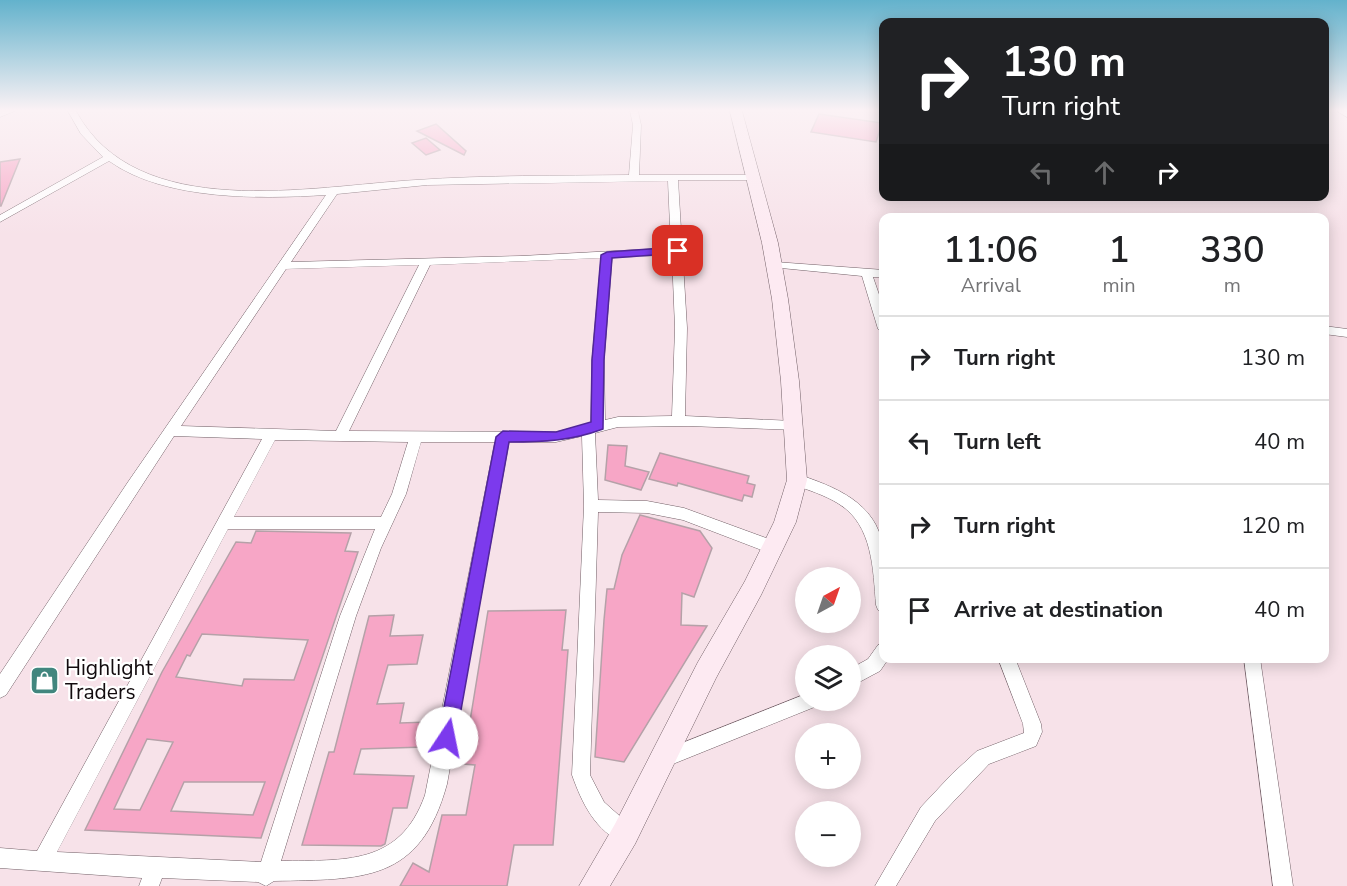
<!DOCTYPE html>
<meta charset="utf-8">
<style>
body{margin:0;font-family:"Nunito Sans",sans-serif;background:#f2f2f2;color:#202124;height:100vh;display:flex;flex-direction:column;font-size:22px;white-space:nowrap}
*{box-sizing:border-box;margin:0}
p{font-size:20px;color:#757577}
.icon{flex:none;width:33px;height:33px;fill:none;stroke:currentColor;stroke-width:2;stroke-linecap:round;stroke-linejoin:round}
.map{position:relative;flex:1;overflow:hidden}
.sheet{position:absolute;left:879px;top:213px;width:450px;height:450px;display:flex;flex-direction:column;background:#fff;border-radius:12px;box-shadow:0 3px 15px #0003}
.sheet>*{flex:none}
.banner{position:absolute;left:879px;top:18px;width:450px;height:183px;border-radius:12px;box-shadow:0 3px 15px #0003;background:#202124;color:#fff;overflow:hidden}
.needle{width:39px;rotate:40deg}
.fabs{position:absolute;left:795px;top:567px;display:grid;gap:12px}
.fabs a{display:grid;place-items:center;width:66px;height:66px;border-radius:50%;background:#fff;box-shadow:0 3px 15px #0003;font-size:30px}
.pin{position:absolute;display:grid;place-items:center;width:51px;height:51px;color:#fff;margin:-26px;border-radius:12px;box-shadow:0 3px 9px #0006}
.me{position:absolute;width:66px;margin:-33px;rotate:11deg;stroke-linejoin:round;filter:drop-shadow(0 0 4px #0008)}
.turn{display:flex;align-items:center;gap:21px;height:126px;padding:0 24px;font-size:27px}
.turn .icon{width:78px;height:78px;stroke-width:2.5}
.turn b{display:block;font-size:42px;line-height:51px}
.lanes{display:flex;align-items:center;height:57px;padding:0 24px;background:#0003;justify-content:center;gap:30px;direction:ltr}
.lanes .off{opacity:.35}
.eta{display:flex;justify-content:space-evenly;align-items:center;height:102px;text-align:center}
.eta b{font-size:36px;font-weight:600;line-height:42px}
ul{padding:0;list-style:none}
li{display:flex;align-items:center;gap:18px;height:84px;padding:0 24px;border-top:2px solid #e0e0e0}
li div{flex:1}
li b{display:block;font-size:22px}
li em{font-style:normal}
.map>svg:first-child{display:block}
</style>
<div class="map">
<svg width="1347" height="886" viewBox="0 0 1347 886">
<rect width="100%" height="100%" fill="#f7e2e9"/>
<g fill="#f7a6c6" stroke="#b5a1a8" stroke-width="1.5" fill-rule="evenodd">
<polygon points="819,114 882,123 876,142 811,132"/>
<polygon points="436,124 466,151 464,155 417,131"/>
<polygon points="426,138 440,150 426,155 412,143"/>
<polygon points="20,159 1,206 0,206 0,162"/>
<polygon points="608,445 627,446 625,466 649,472 641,490 605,480"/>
<polygon points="660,453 749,476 747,483 755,485 752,497 744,495 742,501 678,483 677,486 649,479"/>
<polygon points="640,515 700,531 712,548 694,597 682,593 681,625 707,626 624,762 595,757 604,620 607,589 614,589 622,555"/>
<path d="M256 531 351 533 345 551 358 552 261 838 85 830 162 672 236 542 251 543ZM202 634 308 640 294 680 244 679 242 686 176 677 187 655 190 656ZM147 739 173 742 140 810 114 809ZM184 782H265L253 815 171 811Z"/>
<polygon points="566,610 562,650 568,650 553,845 514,845 507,886 400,886 413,863 429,872 442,815 466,815 475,765 463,764 488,611"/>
<polygon points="394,615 390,636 423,635 417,664 388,665 377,704 404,703 400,723 429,722 424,747 361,749 354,774 414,776 407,808 393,808 385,844 381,846 302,845 329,752 334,752 369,616"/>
</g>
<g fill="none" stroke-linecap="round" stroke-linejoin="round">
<defs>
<g id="minor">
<polygon points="0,111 15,111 0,117"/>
<path d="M68 111H76C137 224 311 186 416 180 487 175 558 176 629 175L633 125 630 111H638L641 125 639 175H756V179L753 180H678L687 328 685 416 793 421 798 422 800 426 798 430 688 426 618 427 595 433 598 500 647 501 684 508 777 542 780 547 777 552 772 554 683 520 647 513 598 512 590 775 604 802 632 827 635 834 632 841 625 844C595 831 582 803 572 775L584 506 582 436 556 442H509L447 784C420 883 363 879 274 881L266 886 258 882 162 878 159 886H139L142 878 0 868V848L37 851 262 439 174 436 6 695 0 698V674L128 482 326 195C261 199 165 201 109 161L0 222V215L103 157 81 134ZM668 181 671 248 521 256 291 262 337 194 427 185ZM672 255 675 328 672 416 618 417 605 420 604 360 612 258ZM601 258 592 360 591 423 556 432 349 431 430 265ZM419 265 336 431 181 426 286 269ZM275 440 408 442 392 494 381 517H234ZM421 442H495L425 795C400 866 344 860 281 861L356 616 381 548 406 494ZM228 529H375L340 616 261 862 57 852Z"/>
<polygon points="1337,111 1347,111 1347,117"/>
<polygon points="775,262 884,270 884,277 873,277 884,309 884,333 878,329 862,276 771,267 770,265"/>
<polygon points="1324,326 1347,329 1347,337 1324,334"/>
<path d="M797 474C835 487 876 502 883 547 887 568 884 591 884 612L878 610 876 605C873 570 873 525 839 504 825 495 808 490 792 484L790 480 792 476Z"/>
<polygon points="884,643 884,658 889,658 880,671 850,687 850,669 868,659 878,645"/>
<polygon points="998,658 1015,658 1041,724 1042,732 1036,746 989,764 935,821 896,886 875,886 921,807 952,774 977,751 1024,733 1023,724"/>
<polygon points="1244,658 1260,658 1293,886 1273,886"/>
<polygon points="806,694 806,700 819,700 817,706 663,768 657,765 654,759 657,753"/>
</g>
<polygon id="secondary" points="730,111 742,111 778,243 788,299 799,381 807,480 796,522 761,595 716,678 635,844 610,886 579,886 615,824 698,662 745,581 774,522 787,480 781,381 772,299 762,243"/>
</defs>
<use href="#minor" stroke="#726067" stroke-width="1"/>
<use href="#secondary" stroke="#726067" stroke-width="1"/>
<use href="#minor" fill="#fff" fill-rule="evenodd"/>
<use href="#secondary" fill="#fdeaf2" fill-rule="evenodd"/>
</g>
<linearGradient id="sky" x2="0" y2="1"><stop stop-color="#63b2cc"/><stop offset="0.47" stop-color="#fbf2f5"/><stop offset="1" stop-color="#fbf2f5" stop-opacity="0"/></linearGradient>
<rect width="1347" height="235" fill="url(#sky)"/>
<path fill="#7c3aed" stroke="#51269a" stroke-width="1.5" d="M678 247 684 251 682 253 612 258 604 360 603 429C571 441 543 442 509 442L456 738 453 744 447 747 440 744 438 738 496 437 503 431 556 432 591 422 592 360 601 255 607 252Z"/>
<defs>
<symbol id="shop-square" viewBox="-11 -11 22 22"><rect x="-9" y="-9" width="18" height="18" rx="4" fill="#41867e" stroke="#fff"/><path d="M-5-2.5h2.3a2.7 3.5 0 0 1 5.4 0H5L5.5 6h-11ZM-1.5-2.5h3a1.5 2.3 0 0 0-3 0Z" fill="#fff"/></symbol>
</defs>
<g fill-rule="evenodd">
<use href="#shop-square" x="28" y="664" width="33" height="33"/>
</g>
<g text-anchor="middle" stroke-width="4.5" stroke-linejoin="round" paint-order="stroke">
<g font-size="21" fill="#120b0e" stroke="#fff" text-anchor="start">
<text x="65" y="675">Highlight<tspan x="65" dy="24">Traders</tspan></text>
</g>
</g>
</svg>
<div class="fabs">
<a><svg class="needle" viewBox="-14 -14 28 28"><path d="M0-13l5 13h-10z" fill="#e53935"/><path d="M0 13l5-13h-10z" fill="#757577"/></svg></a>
<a><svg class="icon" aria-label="layers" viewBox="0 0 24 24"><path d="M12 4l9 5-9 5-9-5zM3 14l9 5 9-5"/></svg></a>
<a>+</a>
<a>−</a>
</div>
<div class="pin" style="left:678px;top:251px;background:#d93025"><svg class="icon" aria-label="arrive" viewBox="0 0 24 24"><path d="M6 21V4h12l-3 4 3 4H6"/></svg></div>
<svg class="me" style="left:447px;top:738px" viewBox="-20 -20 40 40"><circle r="19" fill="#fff"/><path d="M0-13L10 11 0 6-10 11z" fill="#7c3aed"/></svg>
<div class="banner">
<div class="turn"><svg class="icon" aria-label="right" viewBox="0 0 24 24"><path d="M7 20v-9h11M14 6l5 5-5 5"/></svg><div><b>130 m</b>Turn right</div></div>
<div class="lanes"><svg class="icon off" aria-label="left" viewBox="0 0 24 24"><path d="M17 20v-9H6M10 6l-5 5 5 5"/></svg><svg class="icon off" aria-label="ahead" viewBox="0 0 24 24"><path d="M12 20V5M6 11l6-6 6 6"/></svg><svg class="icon" aria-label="right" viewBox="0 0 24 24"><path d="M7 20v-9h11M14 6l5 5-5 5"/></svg></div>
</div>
<section class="sheet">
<div class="eta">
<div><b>11:06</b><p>Arrival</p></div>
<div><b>1</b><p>min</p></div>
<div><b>330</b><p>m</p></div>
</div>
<ul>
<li><svg class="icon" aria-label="right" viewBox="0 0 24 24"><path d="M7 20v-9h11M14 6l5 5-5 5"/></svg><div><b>Turn right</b></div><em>130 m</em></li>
<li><svg class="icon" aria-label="left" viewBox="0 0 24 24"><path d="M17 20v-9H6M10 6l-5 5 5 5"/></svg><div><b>Turn left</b></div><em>40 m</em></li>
<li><svg class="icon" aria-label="right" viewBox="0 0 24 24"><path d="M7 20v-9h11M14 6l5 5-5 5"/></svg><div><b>Turn right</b></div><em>120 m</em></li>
<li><svg class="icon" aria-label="arrive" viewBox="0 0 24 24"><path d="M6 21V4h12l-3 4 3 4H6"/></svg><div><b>Arrive at destination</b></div><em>40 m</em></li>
</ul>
</section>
</div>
